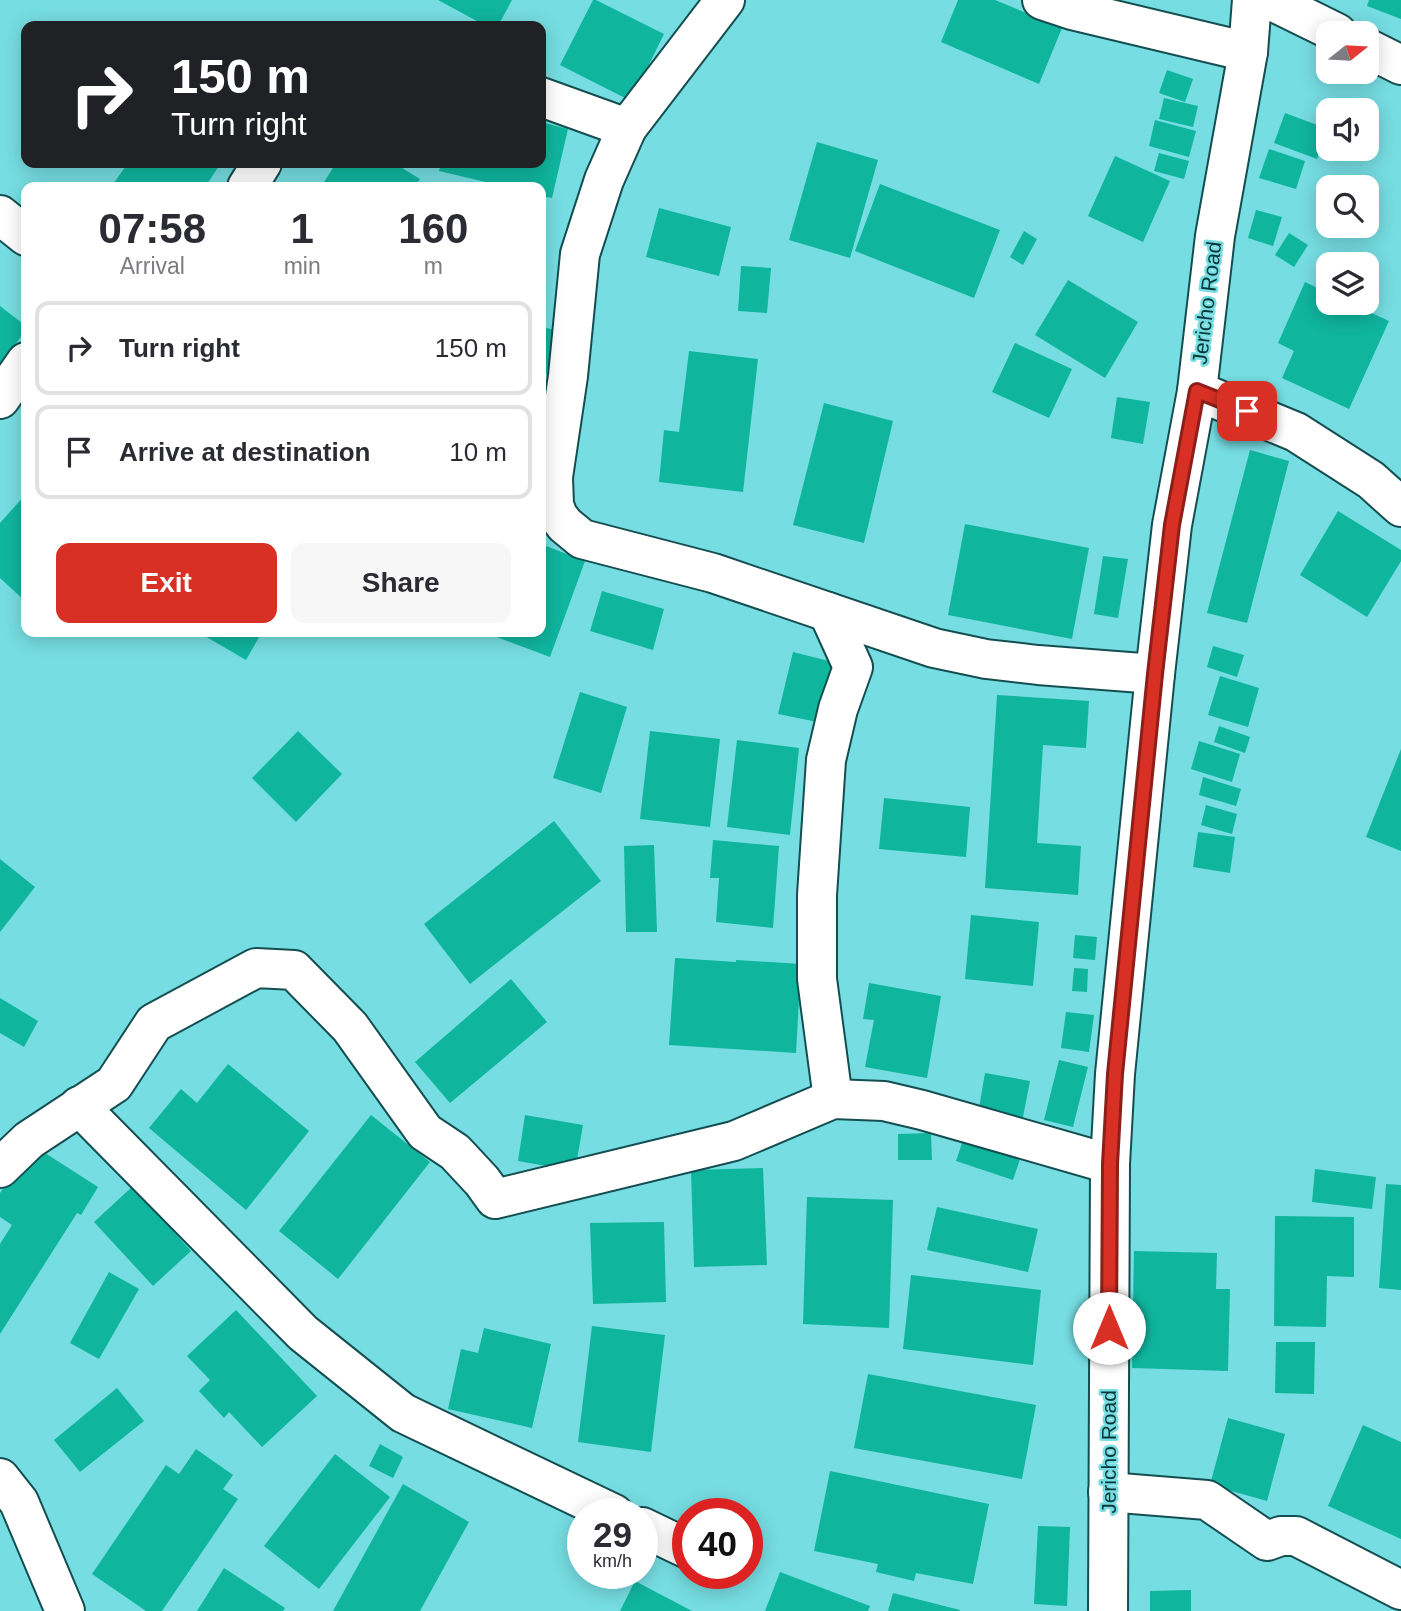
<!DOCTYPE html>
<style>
body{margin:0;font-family:Arial,sans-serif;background:#f7f7f7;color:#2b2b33;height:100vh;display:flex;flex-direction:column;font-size:26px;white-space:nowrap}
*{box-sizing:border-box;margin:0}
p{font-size:23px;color:#7c7c81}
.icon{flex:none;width:38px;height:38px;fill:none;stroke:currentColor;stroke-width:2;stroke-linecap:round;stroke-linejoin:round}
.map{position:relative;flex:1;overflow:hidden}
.side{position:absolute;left:21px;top:182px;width:525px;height:455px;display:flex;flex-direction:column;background:#fff;border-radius:14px;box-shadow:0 4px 18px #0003}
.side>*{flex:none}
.banner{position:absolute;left:21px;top:21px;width:525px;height:147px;border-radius:14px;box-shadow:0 4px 18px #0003;background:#202124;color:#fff;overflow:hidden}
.needle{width:46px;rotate:72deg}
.buttons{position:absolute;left:1316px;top:21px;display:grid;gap:14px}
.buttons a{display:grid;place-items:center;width:63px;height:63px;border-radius:14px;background:#fff;box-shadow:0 4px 18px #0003;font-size:35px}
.speed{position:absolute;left:567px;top:1498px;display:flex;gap:14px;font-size:35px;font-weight:700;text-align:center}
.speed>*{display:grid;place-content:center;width:91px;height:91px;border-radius:50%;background:#fff;box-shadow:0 4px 18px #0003;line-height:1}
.speed small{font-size:18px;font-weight:400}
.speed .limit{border:10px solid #d22;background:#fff;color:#111}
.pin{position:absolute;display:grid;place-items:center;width:60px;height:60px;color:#fff;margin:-30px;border-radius:14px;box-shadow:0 4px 10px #0006}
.me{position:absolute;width:77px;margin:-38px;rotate:0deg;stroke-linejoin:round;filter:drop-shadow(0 0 5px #0008)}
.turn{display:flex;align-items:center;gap:24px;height:147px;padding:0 35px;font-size:32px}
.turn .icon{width:91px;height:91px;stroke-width:2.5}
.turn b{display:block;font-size:49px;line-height:60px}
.eta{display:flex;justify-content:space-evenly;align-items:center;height:119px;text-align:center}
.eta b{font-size:42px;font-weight:700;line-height:49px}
.button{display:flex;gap:14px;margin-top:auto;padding:14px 35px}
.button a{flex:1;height:80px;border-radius:14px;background:#d93025;color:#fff;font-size:28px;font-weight:700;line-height:80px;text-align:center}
.button a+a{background:#f7f7f7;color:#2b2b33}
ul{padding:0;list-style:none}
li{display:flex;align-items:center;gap:21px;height:94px;margin:0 14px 10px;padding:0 21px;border:4px solid #e1e1e2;border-radius:14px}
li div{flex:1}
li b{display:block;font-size:26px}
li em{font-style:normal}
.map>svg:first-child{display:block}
</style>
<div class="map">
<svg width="1401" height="1611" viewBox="0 0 1401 1611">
<rect width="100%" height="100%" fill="#76dde2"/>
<g fill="#10b59e">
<polygon points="438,0 512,0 498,26 486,26"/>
<polygon points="593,0 596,0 664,34 631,101 560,65"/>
<polygon points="958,0 995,0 1062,28 1039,84 941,42"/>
<polygon points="1369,0 1401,0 1401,19 1367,6"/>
<polygon points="1167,70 1193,79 1185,102 1159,93"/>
<polygon points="1164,98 1198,106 1193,127 1159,119"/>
<polygon points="1285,113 1328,129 1317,159 1274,143"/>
<polygon points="1155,120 1196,131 1189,157 1149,146"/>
<polygon points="541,122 568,129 552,198 541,196 541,187 507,187 439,171 441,163 541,163"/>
<polygon points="817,142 878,160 850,258 789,240"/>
<polygon points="1269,149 1305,161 1296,189 1259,178"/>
<polygon points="1159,153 1189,161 1184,179 1154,171"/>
<polygon points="1115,156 1170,181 1143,242 1088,216"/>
<polygon points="128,163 221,163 205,187 111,187"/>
<polygon points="336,163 394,163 420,179 415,187 321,187"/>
<polygon points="880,184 1000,230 974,298 855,251"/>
<polygon points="659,208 731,227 719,276 646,257"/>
<polygon points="1256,210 1282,217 1273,246 1248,238"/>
<polygon points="1024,231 1037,239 1023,265 1010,257"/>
<polygon points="1289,233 1308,245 1294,267 1275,255"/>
<polygon points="741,266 771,268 767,313 738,311"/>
<polygon points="1068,280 1138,322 1105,378 1035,335"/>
<polygon points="1305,282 1328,293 1328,303 1350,303 1389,321 1349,409 1282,378 1294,351 1278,343"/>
<polygon points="0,306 26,326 26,330 0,365"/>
<polygon points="541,327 556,330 542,396 541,396"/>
<polygon points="1015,343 1072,369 1049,418 992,392"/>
<polygon points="689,351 758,359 743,492 659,482 664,430 679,432"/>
<polygon points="1117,397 1150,402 1143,444 1111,438"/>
<polygon points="824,403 893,421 864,543 793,525"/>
<polygon points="1250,450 1289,461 1247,623 1207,613"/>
<polygon points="26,494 26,602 0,578 0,523"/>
<polygon points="1338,511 1401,550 1401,561 1367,617 1300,575"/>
<polygon points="965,524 1089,548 1072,639 948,615"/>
<polygon points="541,544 585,561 550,657 483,632 541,632"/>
<polygon points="1103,556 1128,559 1118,618 1094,614"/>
<polygon points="602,591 664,609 653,650 590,631"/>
<polygon points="198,632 262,632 246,660"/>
<polygon points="1213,646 1244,655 1237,677 1207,667"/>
<polygon points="793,652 845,665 832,725 778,714"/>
<polygon points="1220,676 1259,688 1248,727 1208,715"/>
<polygon points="580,692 627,707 601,793 553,778"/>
<polygon points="997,695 1089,701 1086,748 1043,745 1037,843 1081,846 1078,895 985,888"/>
<polygon points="1219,726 1250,737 1245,753 1214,742"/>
<polygon points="298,731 342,774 296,822 252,778"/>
<polygon points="650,731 720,739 710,827 640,819"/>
<polygon points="737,740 799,748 790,835 727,827"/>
<polygon points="1199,741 1240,754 1232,782 1191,769"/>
<polygon points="1401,749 1401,851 1366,837"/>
<polygon points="1203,777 1241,789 1236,806 1199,795"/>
<polygon points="884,798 970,807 966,857 879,849"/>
<polygon points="1206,805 1237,814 1232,834 1201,825"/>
<polygon points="554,821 601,881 470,984 424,924"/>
<polygon points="1198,832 1235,837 1230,873 1193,867"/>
<polygon points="713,840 779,846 773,928 716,922 719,878 710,878"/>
<polygon points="654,845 657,932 626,932 624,846"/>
<polygon points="0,859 35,887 0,932"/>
<polygon points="971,915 1039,922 1033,986 965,979"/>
<polygon points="1075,935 1097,937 1095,960 1073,958"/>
<polygon points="675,958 736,962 736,960 801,964 796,1053 669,1045"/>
<polygon points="1074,968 1088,969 1087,992 1072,991"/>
<polygon points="511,979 547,1022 450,1103 415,1062"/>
<polygon points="869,983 941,996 927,1078 865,1067 874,1020 863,1019"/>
<polygon points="0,998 38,1021 24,1047 0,1033"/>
<polygon points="1066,1012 1094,1015 1089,1052 1061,1048"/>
<polygon points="1059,1060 1088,1067 1073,1127 1044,1120"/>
<polygon points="228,1064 309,1131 246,1210 149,1128 181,1089 197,1103"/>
<polygon points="985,1073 1030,1081 1022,1122 978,1114"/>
<polygon points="371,1115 430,1162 338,1279 279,1231"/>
<polygon points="525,1115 583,1125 575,1171 518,1161"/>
<polygon points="931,1133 932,1160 898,1160 898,1134"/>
<polygon points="964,1137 1021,1156 1013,1180 956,1161"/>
<polygon points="31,1144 98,1187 81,1215 77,1213 0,1334 0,1244 12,1225 0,1217 0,1193"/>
<polygon points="763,1168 767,1265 694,1267 691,1170"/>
<polygon points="1315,1169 1376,1177 1372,1209 1312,1202"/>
<polygon points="1386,1184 1401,1185 1401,1290 1379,1288"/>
<polygon points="133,1186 191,1251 153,1286 94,1222"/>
<polygon points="807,1197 893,1200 889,1328 803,1324"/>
<polygon points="937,1207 1038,1229 1028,1272 927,1250"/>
<polygon points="1275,1216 1354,1217 1354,1277 1327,1276 1326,1327 1274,1326"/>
<polygon points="664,1222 666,1302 593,1304 590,1223"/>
<polygon points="1134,1251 1217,1253 1216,1289 1230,1289 1228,1371 1132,1368"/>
<polygon points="109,1272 139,1289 99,1359 70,1343"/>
<polygon points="911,1275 1041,1290 1033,1365 903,1349"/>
<polygon points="236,1310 317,1396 262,1447 229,1412 224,1418 199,1391 210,1380 187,1356"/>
<polygon points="592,1326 665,1335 651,1452 578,1442"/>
<polygon points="484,1328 551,1344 532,1428 448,1409 461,1349 478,1353"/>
<polygon points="1276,1342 1315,1342 1314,1394 1275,1393"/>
<polygon points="868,1374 1036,1405 1022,1479 854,1448"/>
<polygon points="117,1388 144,1421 80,1472 54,1440"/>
<polygon points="1228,1418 1285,1434 1267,1501 1210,1485"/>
<polygon points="1363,1425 1401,1442 1401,1539 1328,1506"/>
<polygon points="380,1444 403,1457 393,1478 369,1466"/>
<polygon points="196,1449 233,1475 223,1489 238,1499 162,1611 146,1611 92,1574 166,1465 179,1474"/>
<polygon points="335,1454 390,1497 319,1589 264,1546"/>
<polygon points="830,1471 989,1504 973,1584 916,1573 914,1581 876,1572 878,1564 814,1551"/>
<polygon points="403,1484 469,1522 420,1611 333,1611"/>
<polygon points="1038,1526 1070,1527 1067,1606 1034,1604"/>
<polygon points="224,1568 285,1608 283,1611 197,1611"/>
<polygon points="780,1572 870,1606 868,1611 765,1611"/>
<polygon points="635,1581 692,1611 620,1611"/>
<polygon points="1191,1590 1191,1611 1150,1611 1150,1591"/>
<polygon points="893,1593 960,1610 960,1611 888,1611"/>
</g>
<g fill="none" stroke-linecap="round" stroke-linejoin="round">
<defs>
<g id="minor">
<polyline points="725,0 627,128 604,180 580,254 568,376 553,477 554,505 558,516 565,525 582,539 713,573 934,648 986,659 1038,665 1155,674"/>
<polyline points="1042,0 1072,10 1248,52"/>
<polyline points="1270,0 1337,33"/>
<polyline points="1367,48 1401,65"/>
<polyline points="541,97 627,128"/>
<polyline points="247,187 262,163"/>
<polyline points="0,215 26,236"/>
<polyline points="1197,391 1296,432 1371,480 1401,507"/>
<polyline points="0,399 26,362"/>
<polyline points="828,612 853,667 838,709 826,760 817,895 817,979 833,1099"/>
<polyline points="79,1106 303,1333 403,1413 614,1514"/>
<polyline points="0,1168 29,1140 114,1084 154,1023 256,968 294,970 350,1027 425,1132 455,1152 482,1181 495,1199 734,1141 833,1099 884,1101 922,1110 1110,1164"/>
<polyline points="0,1478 19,1502 65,1611"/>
<polyline points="1108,1492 1207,1500 1267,1541 1281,1536 1296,1536 1401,1590"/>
<polyline points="642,1527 688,1549"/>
<polyline points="1108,1611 1110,1164 1115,1074 1155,674 1172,525 1197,391 1215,236 1248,52 1252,0"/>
</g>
</defs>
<use href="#minor" stroke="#144e51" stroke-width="42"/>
<use href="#minor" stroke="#fff" stroke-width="38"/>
</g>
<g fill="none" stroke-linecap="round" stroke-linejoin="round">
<defs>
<polyline id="route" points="1109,1328 1110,1164 1115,1074 1155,674 1172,525 1197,391 1247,411"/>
</defs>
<use href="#route" stroke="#8d1f18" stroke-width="18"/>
<use href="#route" stroke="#d93025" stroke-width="12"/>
</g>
<g text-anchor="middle" stroke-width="5" stroke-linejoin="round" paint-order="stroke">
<g font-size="21" fill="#063638" stroke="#76dde2">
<text transform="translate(1207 303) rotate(-83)" y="7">Jericho Road</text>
<text transform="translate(1109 1452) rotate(-90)" y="7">Jericho Road</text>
</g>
</g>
</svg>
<div class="buttons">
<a><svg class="needle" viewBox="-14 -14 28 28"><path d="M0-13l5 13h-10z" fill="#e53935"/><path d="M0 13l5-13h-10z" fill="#7c7c81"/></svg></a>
<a><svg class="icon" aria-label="sound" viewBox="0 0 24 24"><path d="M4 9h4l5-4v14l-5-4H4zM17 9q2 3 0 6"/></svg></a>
<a><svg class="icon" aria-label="search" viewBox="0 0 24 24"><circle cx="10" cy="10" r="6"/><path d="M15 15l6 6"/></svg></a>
<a><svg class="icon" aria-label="layers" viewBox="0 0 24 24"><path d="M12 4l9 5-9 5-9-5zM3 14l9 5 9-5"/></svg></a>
</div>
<div class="speed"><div>29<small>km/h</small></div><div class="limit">40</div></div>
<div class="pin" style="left:1247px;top:411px;background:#d93025"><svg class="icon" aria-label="arrive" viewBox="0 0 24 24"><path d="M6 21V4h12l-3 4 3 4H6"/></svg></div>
<svg class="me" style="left:1109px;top:1328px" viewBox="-20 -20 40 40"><circle r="19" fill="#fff"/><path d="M0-13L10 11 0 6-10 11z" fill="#d93025"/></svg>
<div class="banner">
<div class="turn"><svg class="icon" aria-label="right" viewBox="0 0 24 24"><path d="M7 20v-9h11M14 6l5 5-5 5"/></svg><div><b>150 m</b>Turn right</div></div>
</div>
<section class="side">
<div class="eta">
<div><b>07:58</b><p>Arrival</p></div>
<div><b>1</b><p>min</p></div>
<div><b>160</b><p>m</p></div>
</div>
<ul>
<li><svg class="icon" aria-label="right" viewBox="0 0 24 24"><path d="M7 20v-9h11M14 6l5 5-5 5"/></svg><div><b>Turn right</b></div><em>150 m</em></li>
<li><svg class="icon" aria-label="arrive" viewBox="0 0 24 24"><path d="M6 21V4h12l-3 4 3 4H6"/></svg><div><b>Arrive at destination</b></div><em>10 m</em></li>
</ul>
<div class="button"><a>Exit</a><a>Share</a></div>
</section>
</div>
